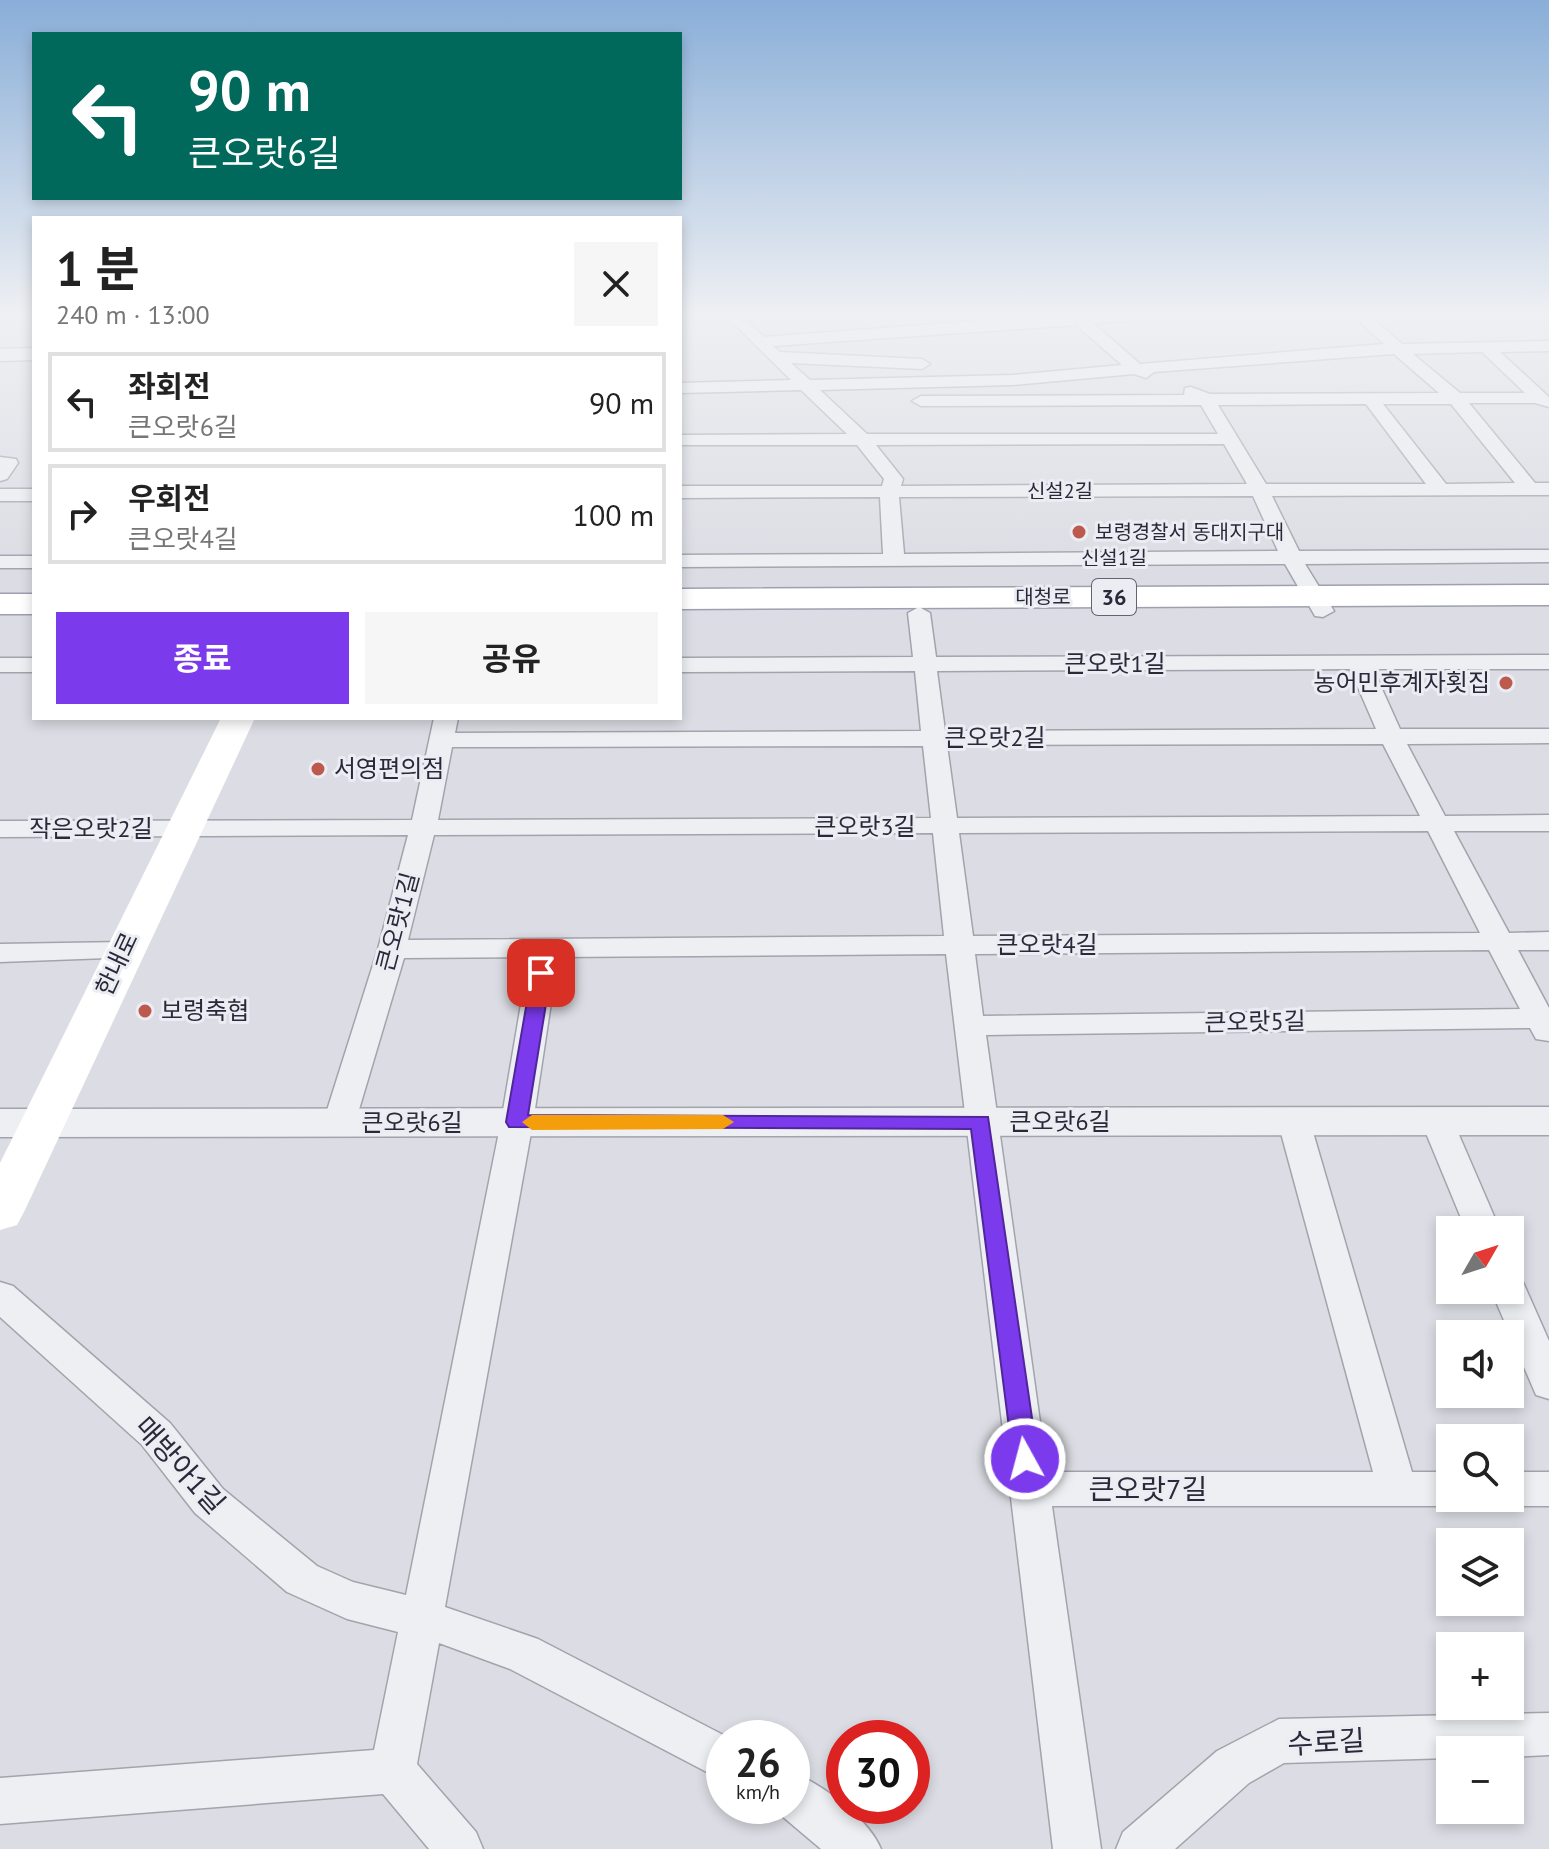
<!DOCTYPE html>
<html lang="ko">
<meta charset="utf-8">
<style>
body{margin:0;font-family:"PT Sans","Noto Sans KR",sans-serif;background:#f6f6f6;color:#222;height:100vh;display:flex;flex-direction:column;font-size:30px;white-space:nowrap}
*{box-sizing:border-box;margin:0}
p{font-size:26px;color:#767676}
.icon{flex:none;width:44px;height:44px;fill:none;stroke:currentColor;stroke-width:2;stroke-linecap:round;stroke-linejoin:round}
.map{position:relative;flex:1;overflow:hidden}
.drawer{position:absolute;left:32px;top:216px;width:650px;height:504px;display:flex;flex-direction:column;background:#fff;border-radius:0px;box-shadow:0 4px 12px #0003}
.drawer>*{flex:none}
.guide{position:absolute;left:32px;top:32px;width:650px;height:168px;border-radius:0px;box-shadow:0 4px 12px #0003;background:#00695c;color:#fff;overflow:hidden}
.needle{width:52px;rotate:51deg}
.fabs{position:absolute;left:1436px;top:1216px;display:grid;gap:16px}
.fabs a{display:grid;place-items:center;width:88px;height:88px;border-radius:0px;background:#fff;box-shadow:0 4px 12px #0003;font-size:40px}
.speed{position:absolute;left:706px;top:1720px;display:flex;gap:16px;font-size:40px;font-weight:700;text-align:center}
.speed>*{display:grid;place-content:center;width:104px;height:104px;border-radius:50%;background:#fff;box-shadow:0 4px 12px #0003;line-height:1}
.speed small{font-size:20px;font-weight:400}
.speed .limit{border:12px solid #d22;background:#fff;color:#111}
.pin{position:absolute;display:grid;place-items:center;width:68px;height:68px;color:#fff;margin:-34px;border-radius:16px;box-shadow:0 4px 12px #0006}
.me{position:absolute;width:88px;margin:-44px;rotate:353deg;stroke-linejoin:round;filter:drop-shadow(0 0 6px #0008)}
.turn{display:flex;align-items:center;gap:28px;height:168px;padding:0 24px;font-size:36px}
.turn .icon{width:104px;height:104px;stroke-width:2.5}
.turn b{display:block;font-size:56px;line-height:68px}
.round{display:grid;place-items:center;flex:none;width:84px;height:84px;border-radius:0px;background:#f6f6f6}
.overview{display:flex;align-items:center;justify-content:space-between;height:136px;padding:0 24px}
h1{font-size:48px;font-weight:700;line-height:60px}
.action{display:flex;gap:16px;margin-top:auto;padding:16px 24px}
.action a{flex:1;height:92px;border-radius:0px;background:#7c3aed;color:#fff;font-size:32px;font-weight:700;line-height:92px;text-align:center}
.action a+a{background:#f6f6f6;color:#222}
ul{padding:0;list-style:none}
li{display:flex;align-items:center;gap:24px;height:100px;margin:0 16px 12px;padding:0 8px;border:4px solid #e0e0e0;border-radius:0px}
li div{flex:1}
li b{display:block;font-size:30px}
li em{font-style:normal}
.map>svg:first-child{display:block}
</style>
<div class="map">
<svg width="1549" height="1849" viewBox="0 0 1549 1849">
<rect width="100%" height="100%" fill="#dcdde4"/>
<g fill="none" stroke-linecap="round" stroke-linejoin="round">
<defs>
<g id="minor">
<path d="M724 314H740L764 337 1066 314H1167L1160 319 1093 323 1140 364 1384 344 1351 314H1368L1402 344 1549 341V351L1500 352 1549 397V407L1535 403H1469L1535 483H1549V495L1272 496 1299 551 1549 550V562L1305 564 1334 611 1323 617 1315 616 1285 564 680 567V555L883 554 880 497 680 498V486H882L884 479 857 445H680V435L847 434 801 390 680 393V383L791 380ZM1076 325 1122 365 1013 375 810 380 791 363 922 369 930 364 922 359 780 352 773 346ZM1482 352 1525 393H1460L1413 354ZM1394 354 1439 393 1210 394 1191 387 1185 388 1184 395 921 396 912 401 921 406 1201 405 1218 434H867L820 390 1013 385 1134 374 1146 378 1154 372ZM1366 404 1426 484H1266L1218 405ZM1383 404H1451L1515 483 1446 484ZM1224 444 1247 484 901 486 903 479 876 445ZM1253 496 1278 551 904 554 899 497Z"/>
<polygon points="0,457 16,459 18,463 7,479 0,481"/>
<rect x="0" y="489" width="34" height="12"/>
<rect x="0" y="556" width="34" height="12"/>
<path d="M919 607 930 613 936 657 1549 655V669H1373L1400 729H1549V743L1407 744 1445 816 1549 815V831H1454L1509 933 1549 932V950H1518L1549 1008V1041L1536 1039 1530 1028 986 1035 1047 1472H1373L1278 1122 1283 1114 1294 1111 1305 1114 1310 1122 1412 1472H1450V1498H1465L1464 1501 1450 1506H1052L1101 1849H1053L946 954 558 957 533 1122 445 1607 538 1639 729 1738H724V1781L510 1669 439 1643 417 1764 476 1832 483 1849H429L383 1794 0 1824V1778L374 1750 398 1632 347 1619 287 1592 195 1513 142 1445 0 1317V1282L13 1286 170 1423 223 1489 317 1566 353 1582 406 1595 501 1122 529 957 404 958 355 1123 350 1131 339 1134 328 1131 323 1123 378 949 408 835 0 837V821L412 820 434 718H458L455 733 921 731 915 671 680 672V658L913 657 908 613ZM1350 669 1376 729 945 731 937 671ZM1383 744 1420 816 957 818 947 745ZM923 746 931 818 438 820 452 747ZM1428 831 1480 933 973 936 959 833ZM933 833 944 936 408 940 434 835ZM1489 950 1520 1009 983 1016 975 954Z"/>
<rect x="0" y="658" width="34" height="14"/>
<polygon points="124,942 134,945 138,951 134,957 0,962 0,944"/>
<polygon points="1437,1110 1448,1113 1453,1121 1500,1230 1466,1230 1421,1121 1426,1113"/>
<polygon points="1510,1277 1522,1280 1549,1341 1549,1399 1536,1395 1491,1290 1510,1290"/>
<polygon points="1510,1472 1549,1472 1549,1506 1510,1506 1496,1501 1495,1498 1510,1498"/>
<polygon points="1549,1713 1549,1755 1510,1757 1510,1750 1450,1750 1450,1758 1284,1763 1249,1783 1175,1849 1116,1849 1123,1832 1217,1751 1279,1719"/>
<path d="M792 1772C823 1785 868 1818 881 1849H821L776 1811 774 1806H792Z"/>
</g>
<g id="tertiary">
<polygon points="34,348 34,360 0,361 0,349"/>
<polygon points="1549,1107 1549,1135 0,1137 0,1109"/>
</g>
<g id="primary">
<polygon points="1549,585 1549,605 680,609 680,589"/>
<rect x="0" y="594" width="34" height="20"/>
</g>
</defs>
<use href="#minor" stroke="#a2a4ad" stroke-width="3"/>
<use href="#tertiary" stroke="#a2a4ad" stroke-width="3"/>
<use href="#primary" stroke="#9da0af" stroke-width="3"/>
<use href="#minor" fill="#eeeff3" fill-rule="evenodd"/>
<use href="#tertiary" fill="#eeeff3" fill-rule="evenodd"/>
<polygon fill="#fff" fill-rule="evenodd" points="221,718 255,718 24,1212 17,1225 0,1230 0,1163"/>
<use href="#primary" fill="#fff" fill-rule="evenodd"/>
</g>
<linearGradient id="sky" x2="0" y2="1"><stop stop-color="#89aed8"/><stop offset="0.55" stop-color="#eff0f3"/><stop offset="1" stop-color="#eff0f3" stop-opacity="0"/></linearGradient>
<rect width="1549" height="573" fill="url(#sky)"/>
<polygon fill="#7c3aed" stroke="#51269a" stroke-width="2" points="541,967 551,973 528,1115 988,1117 1038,1459 1034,1466 1025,1469 1016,1466 1013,1459 971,1129 509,1127 506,1122 532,973"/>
<polygon fill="#f59e0b" points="532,1115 723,1115 734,1122 723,1129 532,1130 522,1122"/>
<g fill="#bd5a4e" stroke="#ebedf3" stroke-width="3">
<circle cx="1079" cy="532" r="8"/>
<circle cx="1506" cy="683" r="8"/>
<circle cx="318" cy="769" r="8"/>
<circle cx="145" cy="1011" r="8"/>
</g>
<g text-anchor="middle" stroke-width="6" stroke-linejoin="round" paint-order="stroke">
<g font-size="20" fill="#282a39" stroke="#ebedf3">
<text x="1060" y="498">신설2길</text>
<text x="1114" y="565">신설1길</text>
<text x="1043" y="604">대청로</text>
</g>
<g font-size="20" fill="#282a39" stroke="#ebedf3" text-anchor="start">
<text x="1095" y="539">보령경찰서 동대지구대</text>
</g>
<rect fill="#ebedf3" stroke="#626471" stroke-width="2" x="1092" y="579" width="44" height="36" rx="6"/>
<g font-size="22" font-weight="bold" fill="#282a39">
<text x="1114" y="605">36</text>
</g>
<g font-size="24" fill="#282a39" stroke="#ebedf3">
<text x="1115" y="672">큰오랏1길</text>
<text x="995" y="746">큰오랏2길</text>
<text x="865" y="835">큰오랏3길</text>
<text x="91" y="837">작은오랏2길</text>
<text transform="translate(398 922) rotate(-75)" y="8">큰오랏1길</text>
<text x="1047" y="953">큰오랏4길</text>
<text transform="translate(117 964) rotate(-65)" y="8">한내로</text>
<text transform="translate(1255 1022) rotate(-1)" y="8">큰오랏5길</text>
<text x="1060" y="1130">큰오랏6길</text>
<text x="412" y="1131">큰오랏6길</text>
</g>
<g font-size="24" fill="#282a39" stroke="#ebedf3" text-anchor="start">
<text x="1490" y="691" text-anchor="end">농어민후계자횟집</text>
<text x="334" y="777">서영편의점</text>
<text x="161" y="1019">보령축협</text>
</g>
<g font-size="28" fill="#282a39" stroke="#ebedf3">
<text transform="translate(180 1465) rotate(48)" y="10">매방아1길</text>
<text x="1148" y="1499">큰오랏7길</text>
<text transform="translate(1326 1742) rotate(-3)" y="10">수로길</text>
</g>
</g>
</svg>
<div class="fabs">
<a><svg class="needle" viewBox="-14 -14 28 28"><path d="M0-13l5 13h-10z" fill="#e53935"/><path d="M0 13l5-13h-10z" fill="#767676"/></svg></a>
<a><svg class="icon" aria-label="sound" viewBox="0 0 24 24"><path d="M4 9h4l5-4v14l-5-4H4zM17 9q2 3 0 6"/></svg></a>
<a><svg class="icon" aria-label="search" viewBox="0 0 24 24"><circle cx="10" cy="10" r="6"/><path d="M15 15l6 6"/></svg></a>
<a><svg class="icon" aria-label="layers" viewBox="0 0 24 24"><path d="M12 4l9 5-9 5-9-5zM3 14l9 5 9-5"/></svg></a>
<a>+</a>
<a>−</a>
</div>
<div class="speed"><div>26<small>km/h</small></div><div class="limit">30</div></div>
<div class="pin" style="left:541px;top:973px;background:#d93025"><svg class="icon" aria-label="arrive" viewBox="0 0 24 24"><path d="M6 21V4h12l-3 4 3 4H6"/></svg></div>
<svg class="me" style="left:1025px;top:1459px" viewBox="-20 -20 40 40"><circle r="17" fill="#7c3aed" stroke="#fff" stroke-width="3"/><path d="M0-11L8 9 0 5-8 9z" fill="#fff"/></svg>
<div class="guide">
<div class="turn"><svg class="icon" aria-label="left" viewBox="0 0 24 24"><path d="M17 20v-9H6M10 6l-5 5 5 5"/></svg><div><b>90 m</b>큰오랏6길</div></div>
</div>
<section class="drawer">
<div class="overview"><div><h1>1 분</h1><p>240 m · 13:00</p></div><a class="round"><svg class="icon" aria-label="close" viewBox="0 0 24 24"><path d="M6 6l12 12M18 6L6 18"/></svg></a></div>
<ul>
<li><svg class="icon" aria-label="left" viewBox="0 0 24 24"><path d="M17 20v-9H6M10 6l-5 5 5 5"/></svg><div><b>좌회전</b><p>큰오랏6길</p></div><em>90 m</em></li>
<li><svg class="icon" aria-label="right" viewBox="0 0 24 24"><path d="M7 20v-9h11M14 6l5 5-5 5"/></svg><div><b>우회전</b><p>큰오랏4길</p></div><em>100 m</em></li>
</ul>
<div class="action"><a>종료</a><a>공유</a></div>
</section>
</div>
